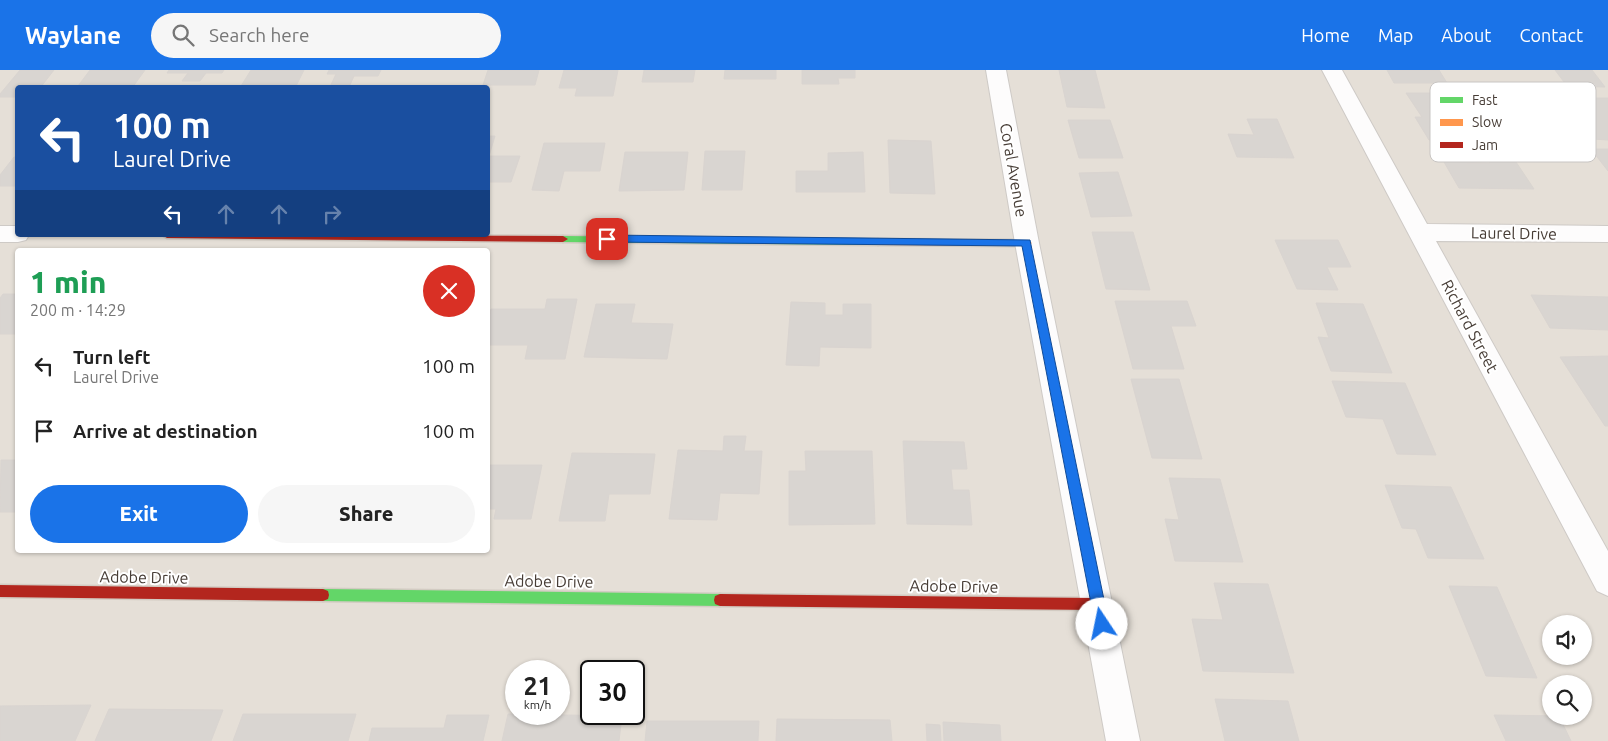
<!DOCTYPE html>
<meta charset="utf-8">
<style>
body{margin:0;font-family:Ubuntu,sans-serif;background:#f6f6f6;color:#222;height:100vh;display:flex;flex-direction:column;font-size:19px;white-space:nowrap}
*{box-sizing:border-box;margin:0}
p{font-size:16px;color:#767676}
.icon{flex:none;width:28px;height:28px;fill:none;stroke:currentColor;stroke-width:2;stroke-linecap:round;stroke-linejoin:round}
.map{position:relative;flex:1;overflow:hidden}
.drawer{position:absolute;left:15px;top:178px;width:475px;height:305px;display:flex;flex-direction:column;background:#fff;border-radius:5px;box-shadow:0 1px 4px #0004}
.drawer>*{flex:none}
.top-card{position:absolute;left:15px;top:15px;width:475px;height:152px;border-radius:5px;box-shadow:0 1px 4px #0004;background:#1a4fa0;color:#fff;overflow:hidden}
.buttons{position:absolute;left:1542px;top:545px;display:grid;gap:10px}
.buttons a{display:grid;place-items:center;width:50px;height:50px;border-radius:50%;background:#fff;box-shadow:0 1px 4px #0004;font-size:25px}
.speed{position:absolute;left:505px;top:590px;display:flex;gap:10px;font-size:25px;font-weight:700;text-align:center}
.speed>*{display:grid;place-content:center;width:65px;height:65px;border-radius:50%;background:#fff;box-shadow:0 1px 4px #0004;line-height:1}
.speed small{font-size:12px;font-weight:400}
.speed .limit{border:2px solid #111;border-radius:8px;background:#fff;color:#111}
.pin{position:absolute;display:grid;place-items:center;width:42px;height:42px;color:#fff;margin:-21px;border-radius:10px;box-shadow:0 2px 8px #0006}
.me{position:absolute;width:55px;margin:-28px;rotate:349deg;stroke-linejoin:round;filter:drop-shadow(0 0 4px #0008)}
.turn{display:flex;align-items:center;gap:18px;height:105px;padding:0 15px;font-size:22px}
.turn .icon{width:65px;height:65px;stroke-width:2.5}
.turn b{display:block;font-size:35px;line-height:42px}
.lanes{display:flex;align-items:center;height:48px;padding:0 15px;background:#0003;justify-content:center;gap:25px;direction:ltr}
.lanes .off{opacity:.35}
.round{display:grid;place-items:center;flex:none;width:52px;height:52px;border-radius:26px;background:#f6f6f6}
.summary{display:flex;align-items:center;justify-content:space-between;height:85px;padding:0 15px}
h1{font-size:30px;font-weight:800;line-height:38px;color:#1e9e55}
.primary-button{display:flex;gap:10px;margin-top:auto;padding:10px 15px}
.primary-button a{flex:1;height:58px;border-radius:30px;background:#1a73e8;color:#fff;font-size:20px;font-weight:800;line-height:58px;text-align:center}
.primary-button a+a{background:#f6f6f6;color:#222}
ul{padding:0;list-style:none}
li{display:flex;align-items:center;gap:15px;height:65px;padding:0 15px}
li div{flex:1}
li b{display:block;font-size:19px}
li em{font-style:normal}
header{display:flex;align-items:center;gap:30px;box-sizing:border-box;height:70px;padding:0 25px;background:#1a73e8;color:#fff}
header strong{font-size:24px}
nav{display:flex;gap:28px;margin-inline-start:auto;font-size:18px}
.search{width:350px;height:45px;background:#f6f6f6;display:flex;align-items:center;gap:12px;box-sizing:border-box;padding:0 18px;border-radius:28px;color:#767676;font-size:19px}
.map>svg:first-child{display:block}
</style>
<header>
<strong>Waylane</strong>
<div class="search"><svg class="icon" aria-label="search" viewBox="0 0 24 24"><circle cx="10" cy="10" r="6"/><path d="M15 15l6 6"/></svg>Search here</div>
<nav><a>Home</a><a>Map</a><a>About</a><a>Contact</a></nav>
</header>
<div class="map">
<svg width="1608" height="671" viewBox="0 0 1608 671">
<rect width="100%" height="100%" fill="#f1eeea"/>
<path fill="#e5dfd7" fill-rule="evenodd" d="M0 0H1608V671H0ZM18 18H488V165H18ZM18 180H488V480H18ZM1551 554H1584V586H1551ZM516 601H559V644H516ZM591 601H634V644H591ZM1551 614H1584V646H1551Z"/>
<g fill="#d9d5d1" stroke="#d9d4d0">
<polygon points="20,0 54,0 40,18 18,18 18,27 0,27 0,24"/>
<polygon points="90,0 145,0 132,18 78,16"/>
<polygon points="169,0 224,0 222,3 206,3 200,11 182,11 188,3 167,3"/>
<polygon points="251,0 304,0 296,16 241,16"/>
<polygon points="329,0 381,0 378,6 354,6 349,17 330,17 336,4 327,4"/>
<polygon points="488,0 539,0 535,15 483,15"/>
<polygon points="564,0 618,0 613,26 575,26 577,18 559,18"/>
<polygon points="644,0 695,0 693,12 642,12"/>
<polygon points="725,0 776,0 776,9 724,9"/>
<polygon points="802,0 855,0 855,8 838,8 839,14 802,14"/>
<polygon points="1059,0 1095,0 1105,38 1067,37"/>
<polygon points="1387,0 1439,0 1447,13 1394,13"/>
<polygon points="1555,0 1592,0 1605,17 1567,16"/>
<polygon points="1406,23 1443,23 1474,70 1429,70 1415,47 1422,47"/>
<polygon points="1561,28 1608,28 1608,70 1593,69"/>
<polygon points="1247,49 1277,49 1294,88 1237,87 1228,64 1254,65"/>
<polygon points="1068,50 1110,50 1123,88 1079,88"/>
<polygon points="488,66 495,66 489,86 520,86 511,112 488,112"/>
<polygon points="888,70 931,71 935,124 890,123"/>
<polygon points="544,73 605,73 600,101 564,101 559,121 532,120"/>
<polygon points="1591,79 1608,79 1608,101"/>
<polygon points="705,81 745,81 742,120 702,120"/>
<polygon points="625,82 688,82 684,120 619,121"/>
<polygon points="863,82 865,122 796,122 796,101 828,101 828,83"/>
<polygon points="1483,82 1510,83 1534,119 1459,118 1444,92 1490,93"/>
<polygon points="14,87 18,87 18,116 0,116 0,105"/>
<polygon points="1118,102 1132,146 1091,147 1079,103"/>
<polygon points="1092,162 1133,162 1150,220 1106,219"/>
<polygon points="1275,170 1338,170 1351,197 1327,197 1338,220 1297,219"/>
<polygon points="3,224 18,224 18,264 0,264 0,228"/>
<polygon points="1531,225 1608,227 1608,260 1550,258"/>
<polygon points="547,229 577,229 565,289 525,289 528,275 488,275 488,250 491,239 545,239"/>
<polygon points="1115,231 1187,231 1196,256 1171,256 1184,299 1133,299"/>
<polygon points="791,232 825,233 825,245 843,245 843,234 871,234 871,278 820,277 819,296 786,295"/>
<polygon points="1316,233 1363,234 1392,303 1331,301 1318,267 1329,268"/>
<polygon points="596,234 635,234 631,253 673,254 667,289 584,287"/>
<polygon points="1608,286 1608,356 1605,356 1560,287"/>
<polygon points="1131,309 1179,309 1202,389 1152,388"/>
<polygon points="1332,311 1405,313 1436,385 1397,384 1383,349 1346,347"/>
<polygon points="724,366 746,366 744,381 762,381 759,424 720,423 717,450 669,449 678,380 723,381"/>
<polygon points="903,371 964,372 967,399 951,399 953,420 969,420 972,455 907,454"/>
<polygon points="805,381 872,381 875,454 789,455 789,401 806,401"/>
<polygon points="572,383 655,384 650,424 609,424 605,451 559,451"/>
<polygon points="1,390 18,390 18,442 0,442"/>
<polygon points="488,395 542,395 531,449 494,449 496,439 488,439"/>
<polygon points="1169,408 1220,409 1243,492 1175,491 1165,449 1179,450"/>
<polygon points="1385,415 1451,417 1484,489 1428,488 1416,459 1402,458"/>
<polygon points="1214,513 1268,514 1294,603 1203,601 1192,549 1223,550"/>
<polygon points="1449,516 1497,517 1537,608 1486,606"/>
<polygon points="1215,629 1288,631 1299,671 1225,671"/>
<polygon points="91,635 75,671 0,671 0,636"/>
<polygon points="109,639 223,640 211,671 95,671"/>
<polygon points="243,644 356,644 348,671 233,671"/>
<polygon points="508,644 622,646 619,671 502,671"/>
<polygon points="447,645 489,645 483,671 369,671 372,658 444,658"/>
<polygon points="1494,645 1559,646 1571,671 1506,671"/>
<polygon points="777,649 890,650 892,671 776,671"/>
<polygon points="647,651 759,651 758,671 645,671"/>
<polygon points="943,652 1000,655 1001,671 944,671"/>
<polygon points="926,654 940,655 941,671 927,671"/>
</g>
<g fill="none" stroke-linecap="round" stroke-linejoin="round">
<defs>
<g id="street">
<polygon points="986,0 1006,0 1039,173 1140,671 1106,671 1015,173"/>
<polygon points="1322,0 1342,0 1427,154 1608,156 1608,172 1436,171 1608,481 1608,526 1597,521"/>
<polygon points="0,156 18,156 18,165 29,165 26,170 18,172 0,172"/>
</g>
<g id="fast">
<polygon points="563,166 878,169 883,172 878,175 563,172 558,169"/>
<polygon points="323,519 720,524 725,526 726,530 725,534 720,536 323,531 318,529 317,525 318,521"/>
</g>
<polygon id="slow" points="878,169 1027,170 1032,173 1027,176 878,175 873,172"/>
<g id="jam">
<polygon points="162,165 563,166 568,169 563,172 167,168"/>
<polygon points="0,515 323,519 328,521 329,525 328,529 323,531 0,527"/>
<polygon points="720,524 1098,528 1103,530 1105,534 1103,538 1098,540 720,536 715,534 714,530 715,526"/>
</g>
</defs>
<use href="#street" stroke="#cecac6" stroke-width="2"/>
<use href="#fast" stroke="#d2cbc2" stroke-width="3"/>
<use href="#slow" stroke="#d2cbc2" stroke-width="3"/>
<use href="#jam" stroke="#d2cbc2" stroke-width="3"/>
<use href="#street" fill="#fdfcfc" fill-rule="evenodd"/>
<use href="#fast" fill="#63d668" fill-rule="evenodd"/>
<use href="#slow" fill="#ff974d" fill-rule="evenodd"/>
<use href="#jam" fill="#b3261e" fill-rule="evenodd"/>
</g>
<polygon fill="#1a73e8" stroke="#114b97" points="607,165 1030,170 1109,554 1107,558 1102,560 1097,558 1095,554 1022,176 607,172 602,169"/>
<g text-anchor="middle" stroke-width="4" stroke-linejoin="round" paint-order="stroke">
<g font-size="16" fill="#473d36" stroke="#fff">
<text transform="translate(1014 100) rotate(80)" y="6">Coral Avenue</text>
<text transform="translate(1514 163) rotate(1)" y="6">Laurel Drive</text>
<text transform="translate(1470 256) rotate(62)" y="6">Richard Street</text>
<text transform="translate(144 507) rotate(1)" y="6">Adobe Drive</text>
<text transform="translate(549 511) rotate(1)" y="6">Adobe Drive</text>
<text transform="translate(954 516) rotate(1)" y="6">Adobe Drive</text>
</g>
</g>
<rect x="1430" y="12" width="166" height="80" rx="8" fill="#fff" stroke="#c8c5c3" stroke-width="1"/>
<rect x="1440" y="27" width="23" height="6" fill="#63d668"/>
<rect x="1440" y="49" width="23" height="7" fill="#ff974d"/>
<rect x="1440" y="72" width="23" height="6" fill="#b3261e"/>
<g font-size="14" fill="#473d36">
<text x="1472" y="35">Fast</text>
<text x="1472" y="57">Slow</text>
<text x="1472" y="80">Jam</text>
</g>
</svg>
<div class="buttons">
<a><svg class="icon" aria-label="sound" viewBox="0 0 24 24"><path d="M4 9h4l5-4v14l-5-4H4zM17 9q2 3 0 6"/></svg></a>
<a><svg class="icon" aria-label="search" viewBox="0 0 24 24"><circle cx="10" cy="10" r="6"/><path d="M15 15l6 6"/></svg></a>
</div>
<div class="speed"><div>21<small>km/h</small></div><div class="limit">30</div></div>
<div class="pin" style="left:607px;top:169px;background:#d93025"><svg class="icon" aria-label="arrive" viewBox="0 0 24 24"><path d="M6 21V4h12l-3 4 3 4H6"/></svg></div>
<svg class="me" style="left:1102px;top:554px" viewBox="-20 -20 40 40"><circle r="19" fill="#fff"/><path d="M0-13L10 11 0 6-10 11z" fill="#1a73e8"/></svg>
<div class="top-card">
<div class="turn"><svg class="icon" aria-label="left" viewBox="0 0 24 24"><path d="M17 20v-9H6M10 6l-5 5 5 5"/></svg><div><b>100 m</b>Laurel Drive</div></div>
<div class="lanes"><svg class="icon" aria-label="left" viewBox="0 0 24 24"><path d="M17 20v-9H6M10 6l-5 5 5 5"/></svg><svg class="icon off" aria-label="ahead" viewBox="0 0 24 24"><path d="M12 20V5M6 11l6-6 6 6"/></svg><svg class="icon off" aria-label="ahead" viewBox="0 0 24 24"><path d="M12 20V5M6 11l6-6 6 6"/></svg><svg class="icon off" aria-label="right" viewBox="0 0 24 24"><path d="M7 20v-9h11M14 6l5 5-5 5"/></svg></div>
</div>
<section class="drawer">
<div class="summary"><div><h1>1 min</h1><p>200 m · 14:29</p></div><a class="round" style="background:#d93025;color:#fff"><svg class="icon" aria-label="close" viewBox="0 0 24 24"><path d="M6 6l12 12M18 6L6 18"/></svg></a></div>
<ul>
<li><svg class="icon" aria-label="left" viewBox="0 0 24 24"><path d="M17 20v-9H6M10 6l-5 5 5 5"/></svg><div><b>Turn left</b><p>Laurel Drive</p></div><em>100 m</em></li>
<li><svg class="icon" aria-label="arrive" viewBox="0 0 24 24"><path d="M6 21V4h12l-3 4 3 4H6"/></svg><div><b>Arrive at destination</b></div><em>100 m</em></li>
</ul>
<div class="primary-button"><a>Exit</a><a>Share</a></div>
</section>
</div>
